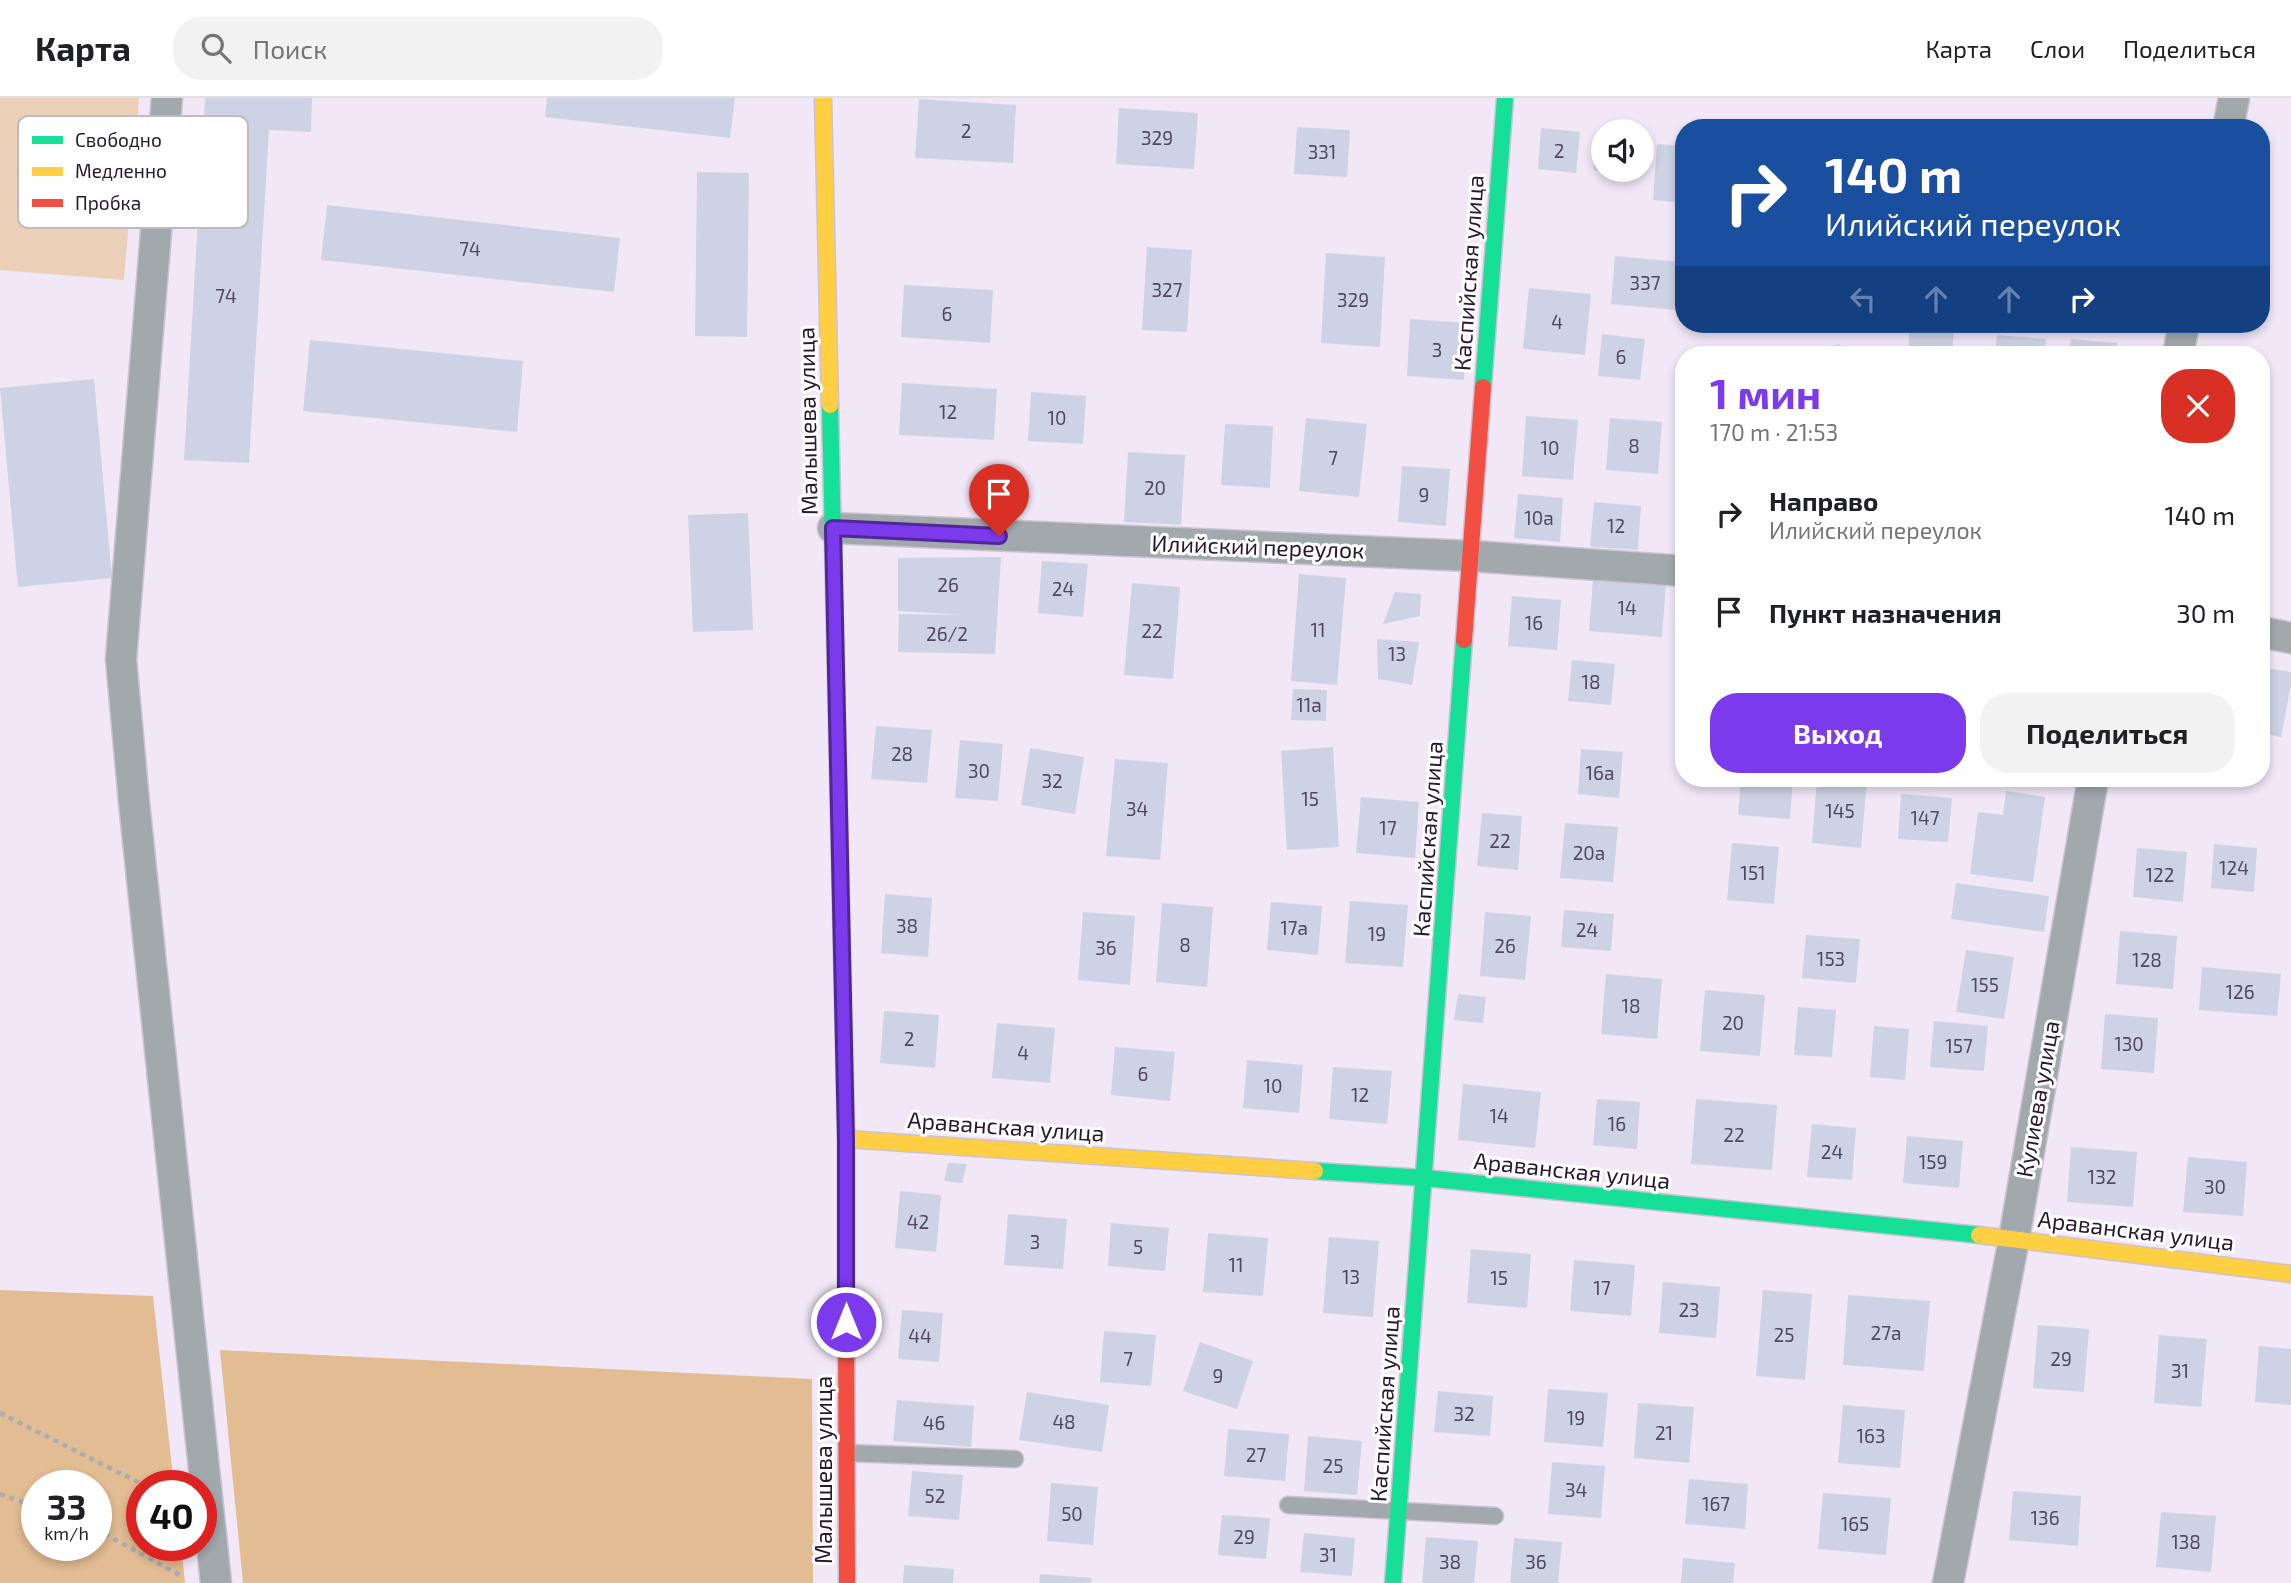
<!DOCTYPE html>
<html lang="ru">
<meta charset="utf-8">
<style>
body{margin:0;font-family:"Exo 2",sans-serif;background:#f2f2f2;color:#202124;height:100vh;display:flex;flex-direction:column;font-size:26px;white-space:nowrap}
*{box-sizing:border-box;margin:0}
p{font-size:23px;color:#757577}
.icon{flex:none;width:38px;height:38px;fill:none;stroke:currentColor;stroke-width:2;stroke-linecap:round;stroke-linejoin:round}
.map{position:relative;flex:1;overflow:hidden}
.panel{position:absolute;left:1675px;top:248px;width:595px;height:441px;display:flex;flex-direction:column;background:#fff;border-radius:28px;box-shadow:0 4px 10px #0003}
.panel>*{flex:none}
.banner{position:absolute;left:1675px;top:21px;width:595px;height:214px;border-radius:28px;box-shadow:0 4px 10px #0003;background:#1a4fa0;color:#fff;overflow:hidden}
.tools{position:absolute;left:1591px;top:21px;display:grid;gap:14px}
.tools a{display:grid;place-items:center;width:63px;height:63px;border-radius:50%;background:#fff;box-shadow:0 4px 10px #0003;font-size:35px}
.speed{position:absolute;left:21px;top:1372px;display:flex;gap:14px;font-size:35px;font-weight:700;text-align:center}
.speed>*{display:grid;place-content:center;width:91px;height:91px;border-radius:50%;background:#fff;box-shadow:0 4px 10px #0003;line-height:1}
.speed small{font-size:18px;font-weight:400}
.speed .limit{border:10px solid #d22;background:#fff;color:#111}
.pin{position:absolute;display:grid;place-items:center;width:60px;height:60px;color:#fff;margin:-72px -30px;border-radius:50% 50% 50% 0;rotate:-45deg;box-shadow:0 0 7px #0007}
.pin .icon{rotate:45deg}
.me{position:absolute;width:77px;margin:-38px;rotate:0deg;stroke-linejoin:round;filter:drop-shadow(0 0 5px #0008)}
.turn{display:flex;align-items:center;gap:24px;height:147px;padding:0 35px;font-size:32px}
.turn .icon{width:91px;height:91px;stroke-width:2.5}
.turn b{display:block;font-size:49px;line-height:60px}
.lanes{display:flex;align-items:center;height:66px;padding:0 35px;background:#0003;justify-content:center;gap:35px;direction:ltr}
.lanes .off{opacity:.35}
.round{display:grid;place-items:center;flex:none;width:74px;height:74px;border-radius:28px;background:#f2f2f2}
.overview{display:flex;align-items:center;justify-content:space-between;height:119px;padding:0 35px}
h1{font-size:42px;font-weight:700;line-height:52px;color:#7c3aed}
.button{display:flex;gap:14px;margin-top:auto;padding:14px 35px}
.button a{flex:1;height:80px;border-radius:28px;background:#7c3aed;color:#fff;font-size:28px;font-weight:700;line-height:80px;text-align:center}
.button a+a{background:#f2f2f2;color:#202124}
ul{padding:0;list-style:none}
li{display:flex;align-items:center;gap:21px;height:98px;padding:0 35px}
li div{flex:1}
li b{display:block;font-size:26px}
li em{font-style:normal}
header{display:flex;align-items:center;gap:42px;box-sizing:border-box;height:98px;padding:0 35px;background:#fff;border-bottom:2px solid #e0e0e0}
header strong{font-size:33px}
nav{display:flex;gap:38px;margin-inline-start:auto;font-size:24px}
.search{width:490px;height:63px;background:#f2f2f2;display:flex;align-items:center;gap:18px;box-sizing:border-box;padding:0 24px;border-radius:28px;color:#757577;font-size:26px}
.map>svg:first-child{display:block}
</style>
<header>
<strong>Карта</strong>
<div class="search"><svg class="icon" aria-label="search" viewBox="0 0 24 24"><circle cx="10" cy="10" r="6"/><path d="M15 15l6 6"/></svg>Поиск</div>
<nav><a>Карта</a><a>Слои</a><a>Поделиться</a></nav>
</header>
<div class="map">
<svg width="2291" height="1485" viewBox="0 0 2291 1485">
<rect width="100%" height="100%" fill="#f1e7f7"/>
<polygon fill="#eccfb7" points="0,0 139,0 124,182 0,172"/>
<g fill="#e2bc92" fill-rule="evenodd">
<path d="M0 1192 153 1198 174 1388H142V1447H181L185 1485H0ZM37 1388H96V1447H37Z"/>
<polygon points="220,1252 812,1281 813,1485 243,1485"/>
</g>
<g fill="#cdd3e5">
<polygon points="205,0 312,0 311,34 269,32 249,365 184,362"/>
<polygon points="547,0 735,0 730,40 545,19"/>
<polygon points="919,1 1016,7 1013,65 915,60"/>
<polygon points="1119,10 1198,15 1194,71 1116,66"/>
<polygon points="1297,29 1350,32 1347,79 1294,76"/>
<polygon points="1541,30 1580,34 1576,75 1538,71"/>
<polygon points="1597,34 1603,35 1603,73 1594,72"/>
<polygon points="1657,46 1684,48 1684,105 1653,102"/>
<polygon points="697,74 749,75 747,239 695,238"/>
<polygon points="327,107 620,140 614,194 321,162"/>
<polygon points="1147,149 1192,152 1187,234 1142,232"/>
<polygon points="1326,155 1385,159 1380,249 1321,245"/>
<polygon points="1615,158 1680,164 1676,212 1611,206"/>
<polygon points="904,187 993,192 990,245 901,239"/>
<polygon points="1529,190 1591,196 1585,257 1523,251"/>
<polygon points="1410,221 1467,225 1464,282 1407,278"/>
<polygon points="1910,227 1954,231 1952,257 1908,257"/>
<polygon points="1602,236 1645,241 1640,282 1598,278"/>
<polygon points="1997,237 2046,241 2045,257 1995,257"/>
<polygon points="2071,241 2117,245 2116,257 2069,257"/>
<polygon points="310,242 523,263 517,334 303,313"/>
<polygon points="1837,246 1869,257 1833,257"/>
<polygon points="94,281 112,480 18,489 0,290"/>
<polygon points="902,285 997,291 994,342 899,337"/>
<polygon points="1031,294 1086,298 1083,346 1028,343"/>
<polygon points="1526,318 1578,322 1573,382 1522,378"/>
<polygon points="1306,320 1367,326 1359,399 1299,393"/>
<polygon points="1610,320 1662,324 1658,376 1606,372"/>
<polygon points="1225,326 1273,328 1270,390 1221,387"/>
<polygon points="1128,354 1185,357 1181,427 1124,424"/>
<polygon points="1402,368 1450,371 1446,428 1398,424"/>
<polygon points="1518,396 1563,400 1560,444 1514,440"/>
<polygon points="1594,404 1641,408 1638,452 1590,449"/>
<polygon points="748,415 753,532 693,534 688,417"/>
<polygon points="1001,459 995,556 898,554 899,516 964,517 898,513 898,460"/>
<polygon points="1042,463 1088,466 1083,519 1038,515"/>
<polygon points="1299,476 1346,480 1337,587 1291,583"/>
<polygon points="1593,481 1666,487 1662,539 1589,533"/>
<polygon points="1132,485 1180,489 1173,581 1124,577"/>
<polygon points="1395,494 1421,496 1420,518 1383,526"/>
<polygon points="1512,498 1561,502 1557,552 1508,548"/>
<polygon points="1377,541 1419,544 1412,587 1378,581"/>
<polygon points="1572,562 1615,566 1611,607 1568,603"/>
<polygon points="2261,569 2291,574 2291,586 2281,639 2261,635"/>
<polygon points="1293,591 1327,592 1326,623 1291,622"/>
<polygon points="876,628 932,632 927,685 871,681"/>
<polygon points="960,642 1003,646 998,703 955,700"/>
<polygon points="1333,649 1339,749 1287,752 1281,653"/>
<polygon points="1030,650 1084,659 1075,716 1021,707"/>
<polygon points="1581,651 1623,654 1619,700 1578,696"/>
<polygon points="1115,661 1168,665 1160,762 1106,758"/>
<polygon points="1741,681 1793,681 1790,721 1738,717"/>
<polygon points="1817,681 1867,681 1861,750 1812,745"/>
<polygon points="2148,681 2177,681 2175,688"/>
<polygon points="2006,693 2045,699 2033,784 1970,776 1978,714 2003,717"/>
<polygon points="1901,696 1952,700 1948,744 1898,741"/>
<polygon points="1361,699 1419,704 1415,760 1356,755"/>
<polygon points="1482,715 1522,718 1518,772 1477,768"/>
<polygon points="1565,725 1618,729 1613,784 1560,780"/>
<polygon points="1732,745 1779,749 1774,806 1727,802"/>
<polygon points="2214,746 2257,750 2254,794 2211,790"/>
<polygon points="2137,750 2187,754 2183,804 2133,799"/>
<polygon points="1956,785 2049,798 2044,834 1951,821"/>
<polygon points="885,796 932,800 928,859 881,855"/>
<polygon points="1350,803 1408,807 1403,869 1345,865"/>
<polygon points="1271,804 1322,808 1318,857 1267,852"/>
<polygon points="1162,805 1213,809 1207,889 1156,884"/>
<polygon points="1564,812 1614,816 1611,853 1561,849"/>
<polygon points="1083,814 1135,818 1130,887 1078,882"/>
<polygon points="1485,814 1531,818 1525,882 1480,878"/>
<polygon points="2120,833 2177,838 2173,891 2116,886"/>
<polygon points="1806,837 1860,841 1856,885 1802,880"/>
<polygon points="1966,852 2014,859 2004,921 1956,914"/>
<polygon points="2202,869 2281,876 2277,918 2199,912"/>
<polygon points="1606,876 1662,881 1657,941 1601,936"/>
<polygon points="1705,892 1765,897 1760,958 1700,953"/>
<polygon points="1458,896 1486,899 1483,925 1454,922"/>
<polygon points="1798,909 1836,912 1832,959 1794,957"/>
<polygon points="884,913 939,917 935,970 880,965"/>
<polygon points="2105,916 2158,920 2154,975 2101,971"/>
<polygon points="1934,923 1988,928 1984,973 1930,969"/>
<polygon points="997,925 1055,930 1050,985 992,980"/>
<polygon points="1874,928 1909,931 1905,982 1870,979"/>
<polygon points="1115,949 1175,954 1170,1003 1111,997"/>
<polygon points="1247,962 1303,967 1299,1015 1243,1010"/>
<polygon points="1333,969 1392,973 1387,1026 1329,1021"/>
<polygon points="1463,986 1541,994 1535,1050 1458,1042"/>
<polygon points="1597,1001 1640,1004 1637,1051 1593,1047"/>
<polygon points="1696,1001 1777,1007 1772,1072 1691,1066"/>
<polygon points="1812,1026 1856,1030 1852,1082 1807,1079"/>
<polygon points="1907,1038 1963,1043 1959,1090 1903,1085"/>
<polygon points="2071,1049 2137,1054 2133,1109 2067,1104"/>
<polygon points="2188,1059 2247,1064 2243,1118 2183,1114"/>
<polygon points="948,1065 967,1066 962,1085 944,1083"/>
<polygon points="900,1093 941,1097 936,1154 895,1150"/>
<polygon points="1008,1116 1067,1121 1063,1171 1004,1167"/>
<polygon points="1111,1125 1169,1130 1165,1173 1108,1168"/>
<polygon points="1208,1135 1268,1140 1263,1198 1203,1194"/>
<polygon points="1329,1139 1379,1143 1373,1219 1323,1215"/>
<polygon points="1471,1151 1531,1156 1527,1210 1467,1205"/>
<polygon points="1574,1162 1635,1167 1631,1218 1570,1213"/>
<polygon points="1663,1184 1720,1189 1716,1240 1659,1235"/>
<polygon points="1763,1192 1812,1196 1805,1282 1756,1278"/>
<polygon points="1848,1197 1930,1203 1924,1273 1843,1267"/>
<polygon points="902,1212 943,1215 939,1264 898,1261"/>
<polygon points="2038,1227 2089,1231 2084,1294 2033,1290"/>
<polygon points="1104,1233 1156,1237 1151,1288 1100,1284"/>
<polygon points="2159,1237 2207,1241 2201,1309 2154,1305"/>
<polygon points="1200,1244 1253,1263 1237,1311 1183,1293"/>
<polygon points="2259,1248 2291,1251 2291,1307 2255,1304"/>
<polygon points="1548,1291 1608,1295 1603,1349 1544,1344"/>
<polygon points="1438,1293 1493,1298 1490,1338 1434,1334"/>
<polygon points="1027,1294 1109,1307 1102,1354 1019,1342"/>
<polygon points="897,1302 974,1308 971,1349 893,1343"/>
<polygon points="1638,1305 1694,1309 1689,1365 1634,1360"/>
<polygon points="1843,1307 1905,1312 1900,1370 1838,1365"/>
<polygon points="1228,1331 1289,1336 1285,1383 1224,1378"/>
<polygon points="1308,1338 1362,1343 1357,1397 1304,1393"/>
<polygon points="1552,1364 1605,1368 1601,1420 1548,1416"/>
<polygon points="912,1373 963,1377 959,1422 908,1418"/>
<polygon points="1689,1381 1748,1386 1745,1431 1685,1426"/>
<polygon points="1051,1385 1098,1389 1093,1447 1047,1443"/>
<polygon points="2013,1393 2081,1398 2078,1448 2009,1442"/>
<polygon points="1823,1395 1891,1400 1886,1457 1818,1451"/>
<polygon points="2161,1414 2216,1418 2211,1474 2156,1469"/>
<polygon points="1222,1417 1270,1420 1266,1461 1218,1457"/>
<polygon points="1304,1435 1355,1440 1352,1478 1300,1474"/>
<polygon points="1426,1439 1478,1443 1474,1485 1422,1485"/>
<polygon points="1514,1440 1562,1444 1558,1485 1510,1485"/>
<polygon points="1683,1460 1735,1465 1733,1485 1681,1485"/>
<polygon points="904,1467 954,1471 953,1485 903,1485"/>
<polygon points="1040,1476 1092,1480 1091,1485 1039,1485"/>
</g>
<g fill="none" stroke-linecap="round" stroke-linejoin="round">
<defs>
<g id="lane">
<polyline points="847,1355 1015,1361"/>
<polyline points="1288,1407 1495,1418"/>
</g>
<g id="street">
<polyline points="167,0 121,561 134,704 216,1485"/>
<polyline points="2228,30 2234,0"/>
<polyline points="2178,257 2184,226"/>
<polyline points="833,430 1471,458 1684,473"/>
<polyline points="2261,534 2291,540"/>
<polyline points="1948,1485 2014,1141 2093,681"/>
</g>
<g id="fast">
<polyline points="1483,289 1505,0"/>
<polyline points="830,307 846,1041 846,1201"/>
<polyline points="1315,1073 1425,1080 1979,1137"/>
<polyline points="1393,1485 1464,542"/>
</g>
<g id="slow">
<polyline points="823,0 830,307"/>
<polyline points="846,1041 1315,1073"/>
<polyline points="1979,1137 2291,1176"/>
</g>
<g id="jam">
<polyline points="1464,542 1483,289"/>
<polyline points="846,1201 847,1485"/>
</g>
</defs>
<use href="#lane" stroke="#ccc3d2" stroke-width="19"/>
<use href="#street" stroke="#ccc3d2" stroke-width="33"/>
<use href="#fast" stroke="#ccc3d2" stroke-width="19"/>
<use href="#slow" stroke="#ccc3d2" stroke-width="19"/>
<use href="#jam" stroke="#ccc3d2" stroke-width="19"/>
<g stroke="#abadb5" stroke-width="4.5" stroke-dasharray="5 5" stroke-linecap="butt">
<polyline points="0,1315 146,1388"/>
<polyline points="0,1396 37,1409"/>
<polyline points="96,1431 181,1478"/>
</g>
<use href="#lane" stroke="#a1a9ac" stroke-width="16"/>
<use href="#street" stroke="#a1a9ac" stroke-width="30"/>
<use href="#fast" stroke="#16e098" stroke-width="16"/>
<use href="#slow" stroke="#ffcf43" stroke-width="16"/>
<use href="#jam" stroke="#f24e42" stroke-width="16"/>
</g>
<g fill="none" stroke-linecap="round" stroke-linejoin="round">
<defs>
<polyline id="route" points="846,1224 846,1041 833,430 999,438"/>
</defs>
<use href="#route" stroke="#51269a" stroke-width="18"/>
<use href="#route" stroke="#7c3aed" stroke-width="12"/>
</g>
<g text-anchor="middle" stroke-width="6" stroke-linejoin="round" paint-order="stroke">
<g font-size="19" fill="#51475e">
<text x="966" y="40">2</text>
<text x="1157" y="47">329</text>
<text x="1559" y="60">2</text>
<text x="1322" y="61">331</text>
<text x="470" y="158">74</text>
<text x="1645" y="192">337</text>
<text x="1167" y="199">327</text>
<text x="226" y="205">74</text>
<text x="1353" y="209">329</text>
<text x="947" y="223">6</text>
<text x="1557" y="231">4</text>
<text x="1437" y="259">3</text>
<text x="1621" y="266">6</text>
<text x="948" y="321">12</text>
<text x="1057" y="327">10</text>
<text x="1634" y="355">8</text>
<text x="1550" y="357">10</text>
<text x="1333" y="367">7</text>
<text x="1155" y="397">20</text>
<text x="1424" y="404">9</text>
<text x="1539" y="427">10а</text>
<text x="1616" y="435">12</text>
<text x="948" y="494">26</text>
<text x="1063" y="498">24</text>
<text x="1627" y="517">14</text>
<text x="1534" y="532">16</text>
<text x="1318" y="539">11</text>
<text x="1152" y="540">22</text>
<text x="947" y="543">26/2</text>
<text x="1397" y="563">13</text>
<text x="1591" y="591">18</text>
<text x="1309" y="614">11а</text>
<text x="902" y="663">28</text>
<text x="979" y="680">30</text>
<text x="1600" y="682">16а</text>
<text x="1052" y="690">32</text>
<text x="1310" y="708">15</text>
<text x="1137" y="718">34</text>
<text x="1840" y="720">145</text>
<text x="1925" y="727">147</text>
<text x="1388" y="737">17</text>
<text x="1500" y="750">22</text>
<text x="1589" y="762">20а</text>
<text x="2234" y="777">124</text>
<text x="1753" y="782">151</text>
<text x="2160" y="784">122</text>
<text x="907" y="835">38</text>
<text x="1294" y="837">17a</text>
<text x="1587" y="839">24</text>
<text x="1377" y="843">19</text>
<text x="1185" y="854">8</text>
<text x="1505" y="855">26</text>
<text x="1106" y="857">36</text>
<text x="1831" y="868">153</text>
<text x="2147" y="869">128</text>
<text x="1985" y="894">155</text>
<text x="2240" y="901">126</text>
<text x="1631" y="915">18</text>
<text x="1733" y="932">20</text>
<text x="909" y="948">2</text>
<text x="2129" y="953">130</text>
<text x="1959" y="955">157</text>
<text x="1023" y="962">4</text>
<text x="1143" y="983">6</text>
<text x="1273" y="995">10</text>
<text x="1360" y="1004">12</text>
<text x="1499" y="1025">14</text>
<text x="1617" y="1033">16</text>
<text x="1734" y="1044">22</text>
<text x="1832" y="1061">24</text>
<text x="1933" y="1071">159</text>
<text x="2102" y="1086">132</text>
<text x="2215" y="1096">30</text>
<text x="918" y="1131">42</text>
<text x="1035" y="1151">3</text>
<text x="1138" y="1156">5</text>
<text x="1236" y="1174">11</text>
<text x="1351" y="1186">13</text>
<text x="1499" y="1187">15</text>
<text x="1602" y="1197">17</text>
<text x="1689" y="1219">23</text>
<text x="1886" y="1242">27а</text>
<text x="1784" y="1244">25</text>
<text x="920" y="1245">44</text>
<text x="1128" y="1268">7</text>
<text x="2061" y="1268">29</text>
<text x="2180" y="1280">31</text>
<text x="1218" y="1285">9</text>
<text x="1464" y="1323">32</text>
<text x="1576" y="1327">19</text>
<text x="1064" y="1331">48</text>
<text x="934" y="1332">46</text>
<text x="1664" y="1342">21</text>
<text x="1871" y="1345">163</text>
<text x="1256" y="1364">27</text>
<text x="1333" y="1375">25</text>
<text x="1576" y="1399">34</text>
<text x="935" y="1405">52</text>
<text x="1716" y="1413">167</text>
<text x="1072" y="1423">50</text>
<text x="2045" y="1427">136</text>
<text x="1855" y="1433">165</text>
<text x="1244" y="1446">29</text>
<text x="2186" y="1451">138</text>
<text x="1328" y="1464">31</text>
<text x="1450" y="1471">38</text>
<text x="1536" y="1471">36</text>
</g>
<g font-size="23" fill="#281831" stroke="#fff">
<text transform="translate(1469 175) rotate(-86)" y="8">Каспийская улица</text>
<text transform="translate(808 323) rotate(-91)" y="8">Малышева улица</text>
<text transform="translate(1258 449) rotate(2)" y="8">Илийский переулок</text>
<text transform="translate(1428 741) rotate(-86)" y="8">Каспийская улица</text>
<text transform="translate(2038 1001) rotate(-80)" y="8">Кулиева улица</text>
<text transform="translate(1006 1029) rotate(4)" y="8">Араванская улица</text>
<text transform="translate(1572 1073) rotate(6)" y="8">Араванская улица</text>
<text transform="translate(2136 1133) rotate(7)" y="8">Араванская улица</text>
<text transform="translate(1385 1306) rotate(-86)" y="8">Каспийская улица</text>
<text transform="translate(824 1372) rotate(-90)" y="8">Малышева улица</text>
</g>
</g>
<rect x="18" y="18" width="230" height="112" rx="10" fill="#fff" stroke="#bebac1" stroke-width="2"/>
<rect x="32" y="38" width="31" height="8" fill="#16e098"/>
<rect x="32" y="69" width="31" height="9" fill="#ffcf43"/>
<rect x="32" y="101" width="31" height="8" fill="#f24e42"/>
<g font-size="19" fill="#281831">
<text x="75" y="49">Свободно</text>
<text x="75" y="80">Медленно</text>
<text x="75" y="112">Пробка</text>
</g>
</svg>
<div class="tools">
<a><svg class="icon" aria-label="sound" viewBox="0 0 24 24"><path d="M4 9h4l5-4v14l-5-4H4zM17 9q2 3 0 6"/></svg></a>
</div>
<div class="speed"><div>33<small>km/h</small></div><div class="limit">40</div></div>
<div class="pin" style="left:999px;top:438px;background:#d93025"><svg class="icon" aria-label="arrive" viewBox="0 0 24 24"><path d="M6 21V4h12l-3 4 3 4H6"/></svg></div>
<svg class="me" style="left:846px;top:1224px" viewBox="-20 -20 40 40"><circle r="17" fill="#7c3aed" stroke="#fff" stroke-width="3"/><path d="M0-11L8 9 0 5-8 9z" fill="#fff"/></svg>
<div class="banner">
<div class="turn"><svg class="icon" aria-label="right" viewBox="0 0 24 24"><path d="M7 20v-9h11M14 6l5 5-5 5"/></svg><div><b>140 m</b>Илийский переулок</div></div>
<div class="lanes"><svg class="icon off" aria-label="left" viewBox="0 0 24 24"><path d="M17 20v-9H6M10 6l-5 5 5 5"/></svg><svg class="icon off" aria-label="ahead" viewBox="0 0 24 24"><path d="M12 20V5M6 11l6-6 6 6"/></svg><svg class="icon off" aria-label="ahead" viewBox="0 0 24 24"><path d="M12 20V5M6 11l6-6 6 6"/></svg><svg class="icon" aria-label="right" viewBox="0 0 24 24"><path d="M7 20v-9h11M14 6l5 5-5 5"/></svg></div>
</div>
<section class="panel">
<div class="overview"><div><h1>1 мин</h1><p>170 m · 21:53</p></div><a class="round" style="background:#d93025;color:#fff"><svg class="icon" aria-label="close" viewBox="0 0 24 24"><path d="M6 6l12 12M18 6L6 18"/></svg></a></div>
<ul>
<li><svg class="icon" aria-label="right" viewBox="0 0 24 24"><path d="M7 20v-9h11M14 6l5 5-5 5"/></svg><div><b>Направо</b><p>Илийский переулок</p></div><em>140 m</em></li>
<li><svg class="icon" aria-label="arrive" viewBox="0 0 24 24"><path d="M6 21V4h12l-3 4 3 4H6"/></svg><div><b>Пункт назначения</b></div><em>30 m</em></li>
</ul>
<div class="button"><a>Выход</a><a>Поделиться</a></div>
</section>
</div>
